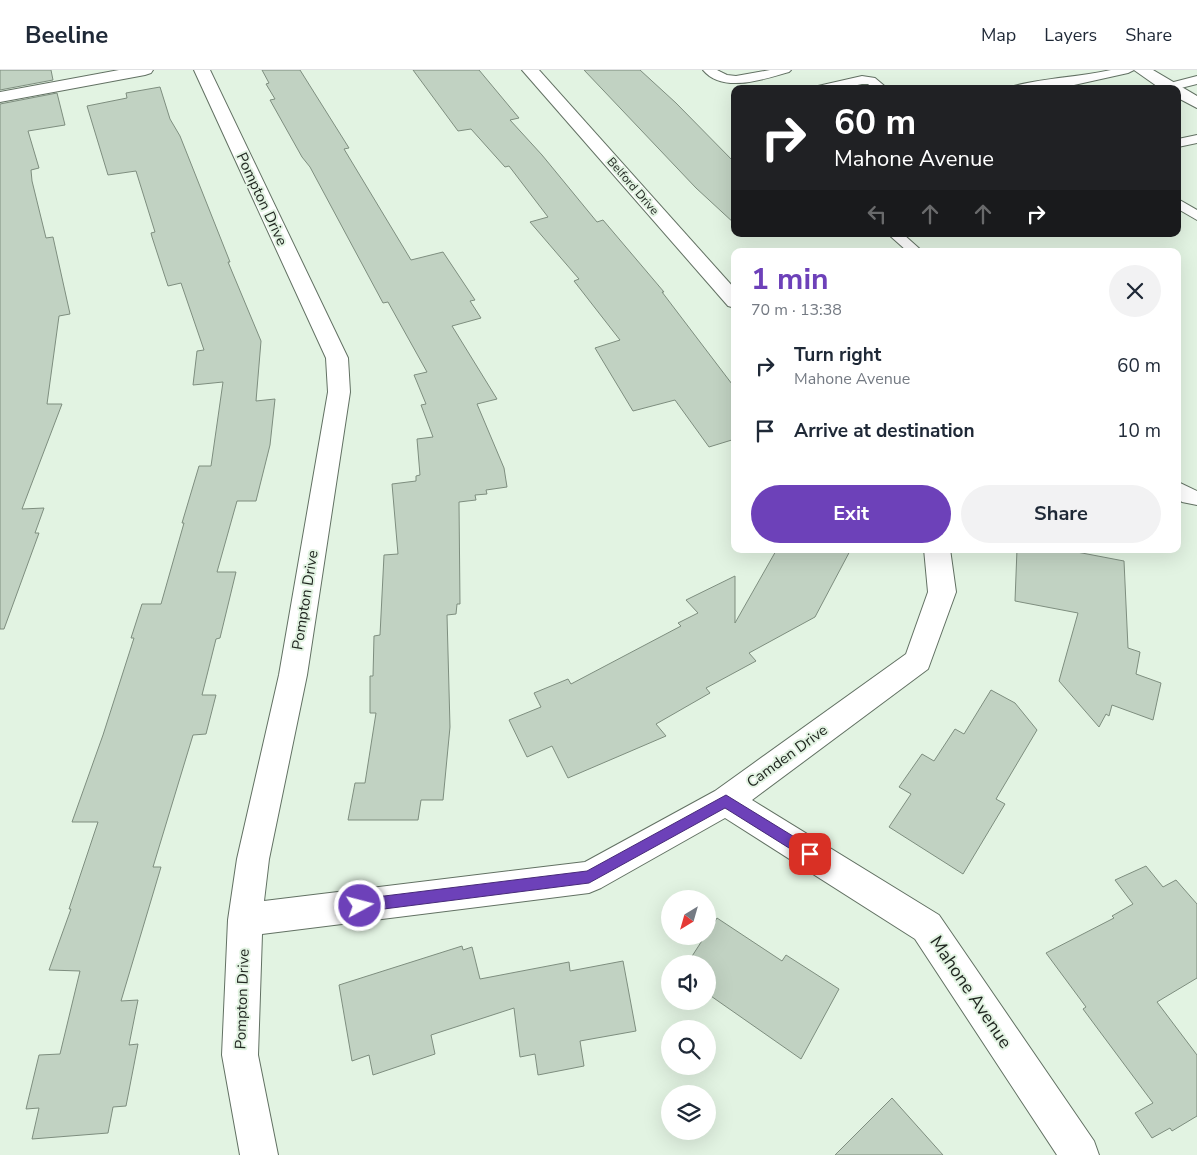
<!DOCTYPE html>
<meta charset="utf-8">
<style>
body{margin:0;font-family:"Nunito Sans",sans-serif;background:#f2f2f3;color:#1f2937;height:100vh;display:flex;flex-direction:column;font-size:19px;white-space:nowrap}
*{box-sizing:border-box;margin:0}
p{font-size:16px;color:#747a83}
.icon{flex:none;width:28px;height:28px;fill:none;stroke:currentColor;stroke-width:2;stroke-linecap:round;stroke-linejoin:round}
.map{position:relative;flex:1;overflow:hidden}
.side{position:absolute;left:731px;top:178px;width:450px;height:305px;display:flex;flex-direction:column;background:#fff;border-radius:10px;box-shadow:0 5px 20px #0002}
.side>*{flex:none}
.hud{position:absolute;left:731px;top:15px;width:450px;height:152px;border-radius:10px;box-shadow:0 5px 20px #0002;background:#202124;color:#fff;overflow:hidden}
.needle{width:32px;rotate:217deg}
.fabs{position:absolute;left:661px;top:820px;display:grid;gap:10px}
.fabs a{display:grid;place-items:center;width:55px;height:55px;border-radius:50%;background:#fff;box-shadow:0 5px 20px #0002;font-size:25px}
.pin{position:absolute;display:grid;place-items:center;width:42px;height:42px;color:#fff;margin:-21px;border-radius:10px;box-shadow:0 2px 8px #0006}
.me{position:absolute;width:55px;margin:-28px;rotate:83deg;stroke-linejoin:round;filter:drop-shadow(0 0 4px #0008)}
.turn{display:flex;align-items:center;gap:18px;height:105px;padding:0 20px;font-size:22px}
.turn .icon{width:65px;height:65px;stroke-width:2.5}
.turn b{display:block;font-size:35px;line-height:42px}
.lanes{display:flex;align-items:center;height:48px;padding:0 20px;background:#0003;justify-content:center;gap:25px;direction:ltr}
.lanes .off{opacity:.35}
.round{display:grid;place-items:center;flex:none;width:52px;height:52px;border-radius:26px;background:#f2f2f3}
.summary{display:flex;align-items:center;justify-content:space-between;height:85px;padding:0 20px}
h1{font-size:30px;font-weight:700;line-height:38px;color:#6d41b9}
.action{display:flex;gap:10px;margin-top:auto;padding:10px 20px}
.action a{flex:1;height:58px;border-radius:30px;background:#6d41b9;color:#fff;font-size:20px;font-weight:700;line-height:58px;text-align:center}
.action a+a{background:#f2f2f3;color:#1f2937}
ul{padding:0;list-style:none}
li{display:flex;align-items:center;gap:15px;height:65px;padding:0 20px}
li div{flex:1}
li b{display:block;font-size:19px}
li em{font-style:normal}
header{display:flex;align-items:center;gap:30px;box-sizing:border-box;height:70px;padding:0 25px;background:#fff;border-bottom:1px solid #e0e1e3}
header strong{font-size:24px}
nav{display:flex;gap:28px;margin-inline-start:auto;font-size:18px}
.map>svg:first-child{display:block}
</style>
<header>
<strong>Beeline</strong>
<nav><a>Map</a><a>Layers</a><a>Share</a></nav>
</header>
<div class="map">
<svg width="1197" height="1085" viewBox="0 0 1197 1085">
<rect width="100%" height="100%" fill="#e2f3e2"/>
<g fill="#c1d2c2" stroke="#7e8e7f">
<polygon points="0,0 51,0 53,10 0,20"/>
<polygon points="262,0 300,0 349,78 344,79 411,190 443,182 475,230 470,231 481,248 452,256 497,329 477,334 504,398 507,417 486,420 487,424 475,425 476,430 459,432 460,534 457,534 456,544 447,545 450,657 443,730 421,730 418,750 348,750 355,713 365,713 376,643 370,643 370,606 373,606 374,566 380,565 384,485 398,484 392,414 416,411 416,406 420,405 417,369 433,367 421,335 426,334 414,305 427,302 388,232 383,233 310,97 302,87 270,30 275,29 266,14 269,13"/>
<polygon points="413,0 479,0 519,48 510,50 542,85 597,152 603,150 664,222 662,222 735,318 735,369 709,377 675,330 633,341 595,278 620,270 574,211 579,209 530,152 548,147 509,96 505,97 471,59 458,61"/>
<polygon points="584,0 640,0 676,33 735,93 735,154 696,118"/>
<polygon points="160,17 170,49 180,66 230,192 228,192 261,271 256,331 275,329 270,375 256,431 237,431 217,502 236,502 220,568 216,569 202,625 216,625 206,664 193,665 153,797 161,797 121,931 138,930 129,975 138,974 126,1036 113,1037 108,1063 32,1069 39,1038 26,1039 39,985 60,984 80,901 49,900 71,839 69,839 98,752 72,752 103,665 134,568 131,568 142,534 161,534 184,453 182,453 199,396 211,396 223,312 193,315 197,281 204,280 181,213 168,216 152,167 151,163 155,162 136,101 108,105 87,36 127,28 126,23"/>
<polygon points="57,23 65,55 28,61 39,98 31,100 32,111 46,168 53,167 70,244 59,246 47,334 62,334 22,439 44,438 35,463 39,463 4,559 0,559 0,34"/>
<polygon points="777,479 851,479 815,547 749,583 756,591 706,618 710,623 656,654 666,666 568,708 552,676 527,687 509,650 541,637 534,623 568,609 571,614 681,556 678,553 698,543 686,530 735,506 735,553"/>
<polygon points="1017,479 1061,479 1124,491 1128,578 1140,582 1136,604 1161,613 1153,650 1112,635 1109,646 1106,644 1099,657 1059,611 1078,543 1015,531"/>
<polygon points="991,620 1015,633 1037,660 996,729 1005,734 963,804 889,757 911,724 899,717 922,684 934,691 955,659 964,664"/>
<polygon points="1146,796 1163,817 1176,810 1197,834 1197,908 1157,932 1197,985 1197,1046 1172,1061 1170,1058 1152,1068 1135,1043 1153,1033 1083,939 1086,937 1046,883 1114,848 1112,846 1133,834 1115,810"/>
<polygon points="717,848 782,891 786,885 839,919 801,989 708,924 708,894 687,894 705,866 708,866 708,863"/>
<polygon points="462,876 463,880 472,877 480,909 569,892 570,901 623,891 636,961 580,971 584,996 538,1005 535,984 520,987 514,938 431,965 435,984 373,1005 369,985 352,991 339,915"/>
<polygon points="892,1028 943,1085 835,1085"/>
</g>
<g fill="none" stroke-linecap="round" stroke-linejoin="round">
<defs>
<g id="service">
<path d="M703 0H717L727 5 736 6 770 0H791L789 2C764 9 723 24 703 0Z"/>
<path d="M1111 0H1134L1128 3 1074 15 1012 19 1014 16C1045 8 1079 7 1111 0Z"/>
<polygon points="862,6 875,8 888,19 874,19 868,14 862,14 839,19 816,19 818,16"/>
<polygon points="1197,6 1197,14 1177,19 1165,19 1164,17 1166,14"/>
<polygon points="1197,65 1197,73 1178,77 1178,69"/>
<polygon points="1178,129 1197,140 1197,150 1178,139"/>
<polygon points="888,164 903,164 922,181 907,181"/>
<polygon points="1178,412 1197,421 1197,435 1182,432 1178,428"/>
</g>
<g id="minor">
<polygon points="194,0 210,0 348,288 350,322 307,605 269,789 264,831 585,792 715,721 906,584 928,522 924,479 950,479 956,522 928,599 752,730 939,845 1094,1071 1099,1085 1057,1085 915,869 725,748 601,818 589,823 262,864 258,985 278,1085 240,1085 222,985 228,850 237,789 279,605 328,322 326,288"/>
<polygon points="522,0 539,0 735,219 735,238 728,236"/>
</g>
<polygon id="tertiary" points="119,0 153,0 151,3 145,5 0,32 0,22"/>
<polygon id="secondary" points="1134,0 1153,0 1197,26 1197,38 1178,28 1178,19 1161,19"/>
</defs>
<use href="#service" stroke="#627163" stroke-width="2"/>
<use href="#minor" stroke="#627163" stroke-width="2"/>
<use href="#tertiary" stroke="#627163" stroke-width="2"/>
<use href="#secondary" stroke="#627163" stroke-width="2"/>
<use href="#service" fill="#fff" fill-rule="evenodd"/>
<use href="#minor" fill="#fff" fill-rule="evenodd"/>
<use href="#tertiary" fill="#fff" fill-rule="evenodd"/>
<use href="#secondary" fill="#fff" fill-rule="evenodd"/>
</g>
<polygon fill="#6d41b9" stroke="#472a78" points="726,725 814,779 816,784 814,788 810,790 805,788 725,738 589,813 360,842 355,840 353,836 355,831 360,829 587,801"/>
<g text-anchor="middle" stroke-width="4" stroke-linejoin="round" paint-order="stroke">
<g font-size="12" fill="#212721" stroke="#e2f3e2">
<text transform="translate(633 116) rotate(49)" y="4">Belford Drive</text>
</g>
<g font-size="15" fill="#212721" stroke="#e2f3e2">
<text transform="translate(262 129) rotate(65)" y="5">Pompton Drive</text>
<text transform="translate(305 530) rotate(-81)" y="5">Pompton Drive</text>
<text transform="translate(787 686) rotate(-36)" y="5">Camden Drive</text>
<text transform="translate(242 929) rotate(-88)" y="5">Pompton Drive</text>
</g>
<g font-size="18" fill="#212721" stroke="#e2f3e2">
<text transform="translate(971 922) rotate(56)" y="6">Mahone Avenue</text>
</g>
</g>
</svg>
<div class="fabs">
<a><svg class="needle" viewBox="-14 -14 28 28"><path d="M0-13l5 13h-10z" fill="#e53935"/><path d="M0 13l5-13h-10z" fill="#747a83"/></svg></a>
<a><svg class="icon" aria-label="sound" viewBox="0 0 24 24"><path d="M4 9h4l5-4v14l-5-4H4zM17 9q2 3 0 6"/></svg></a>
<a><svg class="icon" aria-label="search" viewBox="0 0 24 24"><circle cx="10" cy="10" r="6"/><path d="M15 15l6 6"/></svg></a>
<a><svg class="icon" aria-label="layers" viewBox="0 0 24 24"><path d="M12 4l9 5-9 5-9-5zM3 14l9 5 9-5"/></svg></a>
</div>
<div class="pin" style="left:810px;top:784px;background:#d93025"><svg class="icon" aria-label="arrive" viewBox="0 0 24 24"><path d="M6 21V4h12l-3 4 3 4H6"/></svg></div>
<svg class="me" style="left:360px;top:836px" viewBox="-20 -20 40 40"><circle r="17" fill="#6d41b9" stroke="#fff" stroke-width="3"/><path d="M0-11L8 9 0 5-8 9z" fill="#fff"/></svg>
<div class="hud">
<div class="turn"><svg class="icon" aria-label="right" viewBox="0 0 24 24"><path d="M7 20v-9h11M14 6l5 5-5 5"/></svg><div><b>60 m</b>Mahone Avenue</div></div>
<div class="lanes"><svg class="icon off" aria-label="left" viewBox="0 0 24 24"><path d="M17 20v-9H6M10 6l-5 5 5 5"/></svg><svg class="icon off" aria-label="ahead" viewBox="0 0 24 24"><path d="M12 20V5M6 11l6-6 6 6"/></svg><svg class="icon off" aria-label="ahead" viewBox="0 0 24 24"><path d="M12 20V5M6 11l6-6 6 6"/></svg><svg class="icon" aria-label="right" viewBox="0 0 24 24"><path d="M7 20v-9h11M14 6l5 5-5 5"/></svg></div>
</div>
<section class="side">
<div class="summary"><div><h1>1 min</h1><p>70 m · 13:38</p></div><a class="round"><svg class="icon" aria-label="close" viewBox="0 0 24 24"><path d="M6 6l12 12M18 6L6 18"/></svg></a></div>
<ul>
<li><svg class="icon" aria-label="right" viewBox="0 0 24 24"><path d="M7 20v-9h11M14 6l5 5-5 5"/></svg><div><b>Turn right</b><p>Mahone Avenue</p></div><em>60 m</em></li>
<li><svg class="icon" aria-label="arrive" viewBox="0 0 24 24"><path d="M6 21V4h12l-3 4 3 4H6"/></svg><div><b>Arrive at destination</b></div><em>10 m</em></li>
</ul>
<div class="action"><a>Exit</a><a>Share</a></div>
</section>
</div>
